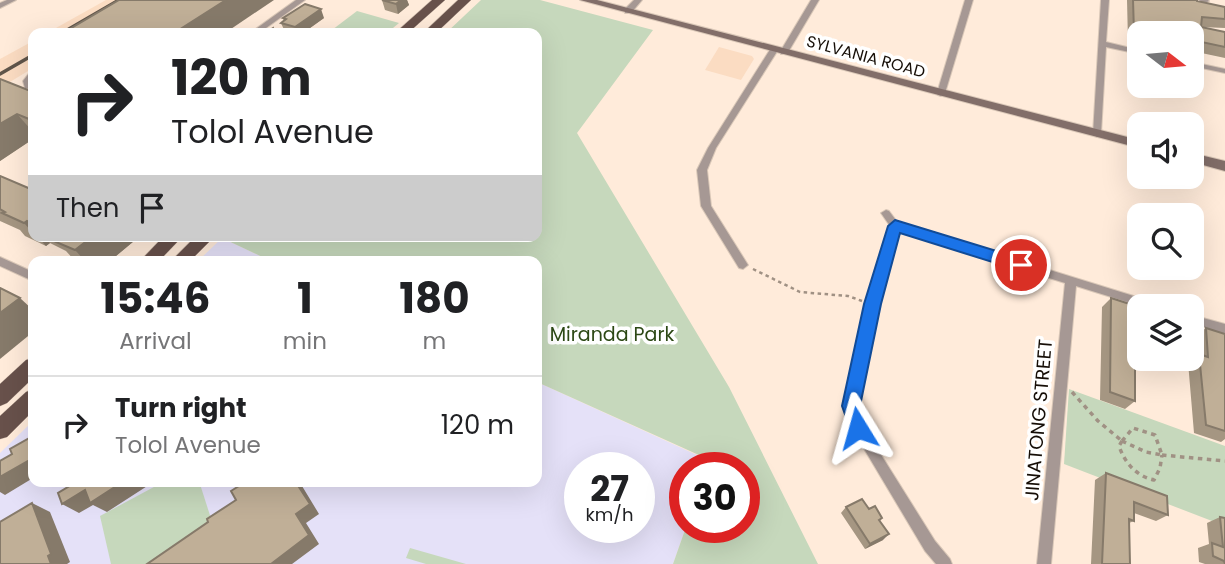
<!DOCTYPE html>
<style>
body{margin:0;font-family:Poppins,sans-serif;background:#f6f6f6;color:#202124;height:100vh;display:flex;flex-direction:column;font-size:26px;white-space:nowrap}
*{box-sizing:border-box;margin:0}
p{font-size:23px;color:#757577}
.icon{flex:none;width:38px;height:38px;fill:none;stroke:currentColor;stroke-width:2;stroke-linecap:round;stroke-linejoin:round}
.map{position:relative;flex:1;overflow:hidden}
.details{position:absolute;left:28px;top:256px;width:514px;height:231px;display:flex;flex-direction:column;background:#fff;border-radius:14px;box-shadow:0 7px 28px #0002}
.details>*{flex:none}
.top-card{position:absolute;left:28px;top:28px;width:514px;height:214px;border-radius:14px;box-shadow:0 7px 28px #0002;background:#fff;color:#202124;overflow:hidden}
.needle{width:46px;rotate:106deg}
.fabs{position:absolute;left:1127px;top:21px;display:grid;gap:14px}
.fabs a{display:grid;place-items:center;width:77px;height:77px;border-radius:14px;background:#fff;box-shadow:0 7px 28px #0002;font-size:35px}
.speed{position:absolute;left:564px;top:452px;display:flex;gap:14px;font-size:35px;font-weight:700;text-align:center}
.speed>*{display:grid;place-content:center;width:91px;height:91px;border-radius:50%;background:#fff;box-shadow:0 7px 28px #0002;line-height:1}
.speed small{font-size:18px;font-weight:400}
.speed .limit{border:10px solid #d22;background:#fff;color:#111}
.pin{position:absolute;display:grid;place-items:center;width:60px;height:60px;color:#fff;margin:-30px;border:4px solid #fff;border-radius:50%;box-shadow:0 2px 7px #0007}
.me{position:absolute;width:77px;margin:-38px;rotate:352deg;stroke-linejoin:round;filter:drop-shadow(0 0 5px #0008)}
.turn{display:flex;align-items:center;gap:24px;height:147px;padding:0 28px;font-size:32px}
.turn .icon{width:91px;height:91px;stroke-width:2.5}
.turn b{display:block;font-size:49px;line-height:60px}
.then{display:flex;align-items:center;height:66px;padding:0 28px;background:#0003;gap:14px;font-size:26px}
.eta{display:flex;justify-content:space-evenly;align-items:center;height:119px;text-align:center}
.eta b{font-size:42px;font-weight:700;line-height:49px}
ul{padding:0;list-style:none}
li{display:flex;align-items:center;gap:21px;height:98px;padding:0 28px;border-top:2px solid #e0e0e0}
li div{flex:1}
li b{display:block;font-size:26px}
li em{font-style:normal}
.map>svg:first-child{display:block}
</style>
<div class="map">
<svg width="1225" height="564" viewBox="0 0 1225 564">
<rect width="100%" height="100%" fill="#ffebda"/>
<g fill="#fbdcc2">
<polygon points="106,0 147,0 89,33 47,33"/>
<polygon points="33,41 33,68 0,88 0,59"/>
<polygon points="719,47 752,56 754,59 741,80 705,70"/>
</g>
<g fill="#e5e1f8" fill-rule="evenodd">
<polygon points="222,238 271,261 198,261"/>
<path d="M537 382 710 461 708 467H684L686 527 673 564H0V453L33 421V481H537ZM579 467H639V527H579Z"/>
</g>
<g fill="#c6d8bc">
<polygon points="481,0 540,0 653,30 577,133 729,387 818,564 673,564 686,527 744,527 744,467 708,467 710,460 537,382 537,261 271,261 222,238 537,236 537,33 446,33"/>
<polygon points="357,11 399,23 387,33 328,33"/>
<polygon points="1069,389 1225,446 1225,526 1064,464"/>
<polygon points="165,481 199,481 215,531 159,564 111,564 100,516"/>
<polygon points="410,548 466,564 426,564 406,558"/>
</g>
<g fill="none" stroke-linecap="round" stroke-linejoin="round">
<defs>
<g id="street">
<polygon points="7,0 16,0 0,8 0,3"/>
<polygon points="296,0 305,0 259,33 250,33"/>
<polygon points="634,0 642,0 631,13 625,13 625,9"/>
<polygon points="811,0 819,0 787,54 781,54 780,52"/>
<polygon points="965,0 973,0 945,93 941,96 938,95 937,93"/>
<polygon points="1101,0 1109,0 1106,42 1139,50 1139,54 1106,47 1101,134 1097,137 1093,134"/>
<polygon points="1198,0 1208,0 1209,1 1205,3"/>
<polygon points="771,48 778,50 716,148 707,170 711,206 748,265 743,269 739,268 701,206 697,170 708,148"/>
<polygon points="1192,62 1225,69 1225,73 1192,66"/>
<polygon points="30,72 33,72 33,79 31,81 33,85 33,90 25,88 23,81"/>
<polygon points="886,210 889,211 898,223 1153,302 1157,303 1158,306 1140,306 1076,286 1051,564 1037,564 1065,283 899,231 877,304 857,406 863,426 935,541 950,559 952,564 936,564 925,551 854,432 845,406 867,304 890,226 881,213"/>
<polygon points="0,257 33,272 33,281 0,266"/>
<polygon points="1192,315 1225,324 1225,334 1192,323"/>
</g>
<g id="secondary">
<polygon points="580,0 597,0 1139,140 1139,148"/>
<polygon points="1192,153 1225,161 1225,171 1192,162"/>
</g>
<g id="primary">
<polygon points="432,0 445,0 408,33 395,33"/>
<polygon points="458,0 471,0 436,33 423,33"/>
<polygon points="164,236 183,236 159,261 140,261"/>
<polygon points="196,236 215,236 190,261 171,261"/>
<polygon points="33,358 33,378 7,403 0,406 0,384 26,360"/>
<polygon points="33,389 33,411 7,437 0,439 0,416 26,392"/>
</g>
</defs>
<use href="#street" stroke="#dac8b8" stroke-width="2"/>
<use href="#secondary" stroke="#dac8b8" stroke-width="2"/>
<use href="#primary" stroke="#dac8b8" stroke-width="1"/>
<polyline stroke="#a09184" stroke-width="2.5" stroke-dasharray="3.5 3.5" stroke-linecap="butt" points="753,269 800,292 848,296 862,301"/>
<g stroke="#a09184" stroke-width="3.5" stroke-dasharray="4.5 4.5" stroke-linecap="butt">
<polyline points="1072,392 1098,421 1122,441"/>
<polyline points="1122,441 1146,452 1162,455"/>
<path d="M1122 441 1119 446C1125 463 1136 476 1154 480L1160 468 1162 455"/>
<polyline points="1122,441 1133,428 1155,435 1162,455"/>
<polyline points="1162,455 1225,461"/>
</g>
<use href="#street" fill="#a69894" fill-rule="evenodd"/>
<use href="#secondary" fill="#826e69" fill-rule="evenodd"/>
<use href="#primary" fill="#68514b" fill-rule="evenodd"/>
<g stroke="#60554a" stroke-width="3.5">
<polyline points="62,33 119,0"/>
<polyline points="0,74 33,55"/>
</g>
</g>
<g fill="#a59682">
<polygon points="382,0 407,0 409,5 398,14 385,10"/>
<polygon points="1127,0 1197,0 1197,1 1225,7 1225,28 1201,27 1225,32 1225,58 1192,51 1192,33 1139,33 1139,43 1128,41"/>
<polygon points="283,18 324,18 303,33 289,33 285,32 281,23 284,21"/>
<polygon points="0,79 33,92 33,139 0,161"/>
<polygon points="0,176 33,190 33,236 140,236 110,261 75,261 66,251 50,243 46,246 25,236 20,230 0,221"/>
<polygon points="1111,298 1139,307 1139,343 1135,342 1135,401 1125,409 1100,400 1102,307"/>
<polygon points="1206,328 1225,334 1225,439 1221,442 1194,433 1188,362 1197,355 1195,336"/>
<polygon points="1106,473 1168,515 1156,521 1134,513 1134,521 1129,523 1130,564 1091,564 1095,480"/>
<polygon points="846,507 882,518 880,521 883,540 865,549 841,513"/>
<polygon points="1220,517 1225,564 1205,564 1199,562 1198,548 1209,544 1207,523"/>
</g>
<g fill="#867a6a">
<polygon points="226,0 274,0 225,33 174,33"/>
<polygon points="401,0 407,0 409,5 398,14 396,4"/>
<polygon points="321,9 324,18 303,33 298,33 295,27"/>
<polygon points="17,114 33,132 33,139 0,161 0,124"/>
<polygon points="33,116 33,124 29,119"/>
<polygon points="27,221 33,227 33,233 24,223"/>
<polygon points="37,236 43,236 50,243 46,246"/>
<polygon points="93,236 140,236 110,261 85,261 75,250"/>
<polygon points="20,298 33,310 33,332 0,359 0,313"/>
<polygon points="33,458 33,478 5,495 0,492 0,477"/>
<polygon points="124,481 155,481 107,512 93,505 79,513 62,504 85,490"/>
<polygon points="295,481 299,481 319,514 306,523 319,544 292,564 271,564 296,514"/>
<polygon points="32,503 50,512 70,562 67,564 51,564"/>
<polygon points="889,534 883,540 865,549 870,544"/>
</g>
<g fill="#c0af97" stroke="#867a6a" stroke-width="2">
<polygon points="119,0 226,0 174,33 63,33"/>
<polygon points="382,0 401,0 396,4"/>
<polygon points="1133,0 1197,0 1197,1 1225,7 1225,19 1202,17 1201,27 1225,32 1225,47 1192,40 1192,33 1142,33 1134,32"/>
<polygon points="305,4 321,9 295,27 281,23 286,19 283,18"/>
<polygon points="273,28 274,33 265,33"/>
<polygon points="0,79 33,92 33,116 29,119 17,114 0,124"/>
<polygon points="0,176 33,190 33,224 27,221 24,223 2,213 5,212 0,209"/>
<polygon points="60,236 93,236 75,250 56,242 62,237"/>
<polygon points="0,288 20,298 0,313"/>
<polygon points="1111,298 1139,307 1139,332 1135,331 1135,401 1110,392"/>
<polygon points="1206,328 1225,334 1225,431 1206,425 1199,354 1208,357"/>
<polygon points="33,436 33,458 0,477 0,461 12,454 10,449"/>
<polygon points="1106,473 1167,496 1168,515 1134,502 1134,521 1129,519 1130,564 1102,564"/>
<polygon points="78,481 124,481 90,503 85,490 62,504 58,493"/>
<polygon points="240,481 295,481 310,504 296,514 309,535 271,564 147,564 208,522 207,519 236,500 231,491 242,484"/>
<polygon points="862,499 869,509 875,506 882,518 879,520 889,534 870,544 846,507"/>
<polygon points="32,503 51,554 48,556 51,564 0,564 0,522"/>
<polygon points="1220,517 1225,518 1225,564 1224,561 1213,556 1212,543 1223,547"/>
</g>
<polygon fill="#1a73e8" stroke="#114b97" stroke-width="2" points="895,220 1026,260 1028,265 1021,271 900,233 881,304 860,406 868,428 865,434 858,436 852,434 842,406 864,304 888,226"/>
<g text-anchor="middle" stroke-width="7" stroke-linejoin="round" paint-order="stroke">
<g font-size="16" fill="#160e07" stroke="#fff">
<text transform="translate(866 56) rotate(15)" y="6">SYLVANIA ROAD</text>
</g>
<g font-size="19" fill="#2c4814" stroke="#fff">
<text x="612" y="341">Miranda Park</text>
</g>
<g font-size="19" fill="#160e07" stroke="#fff">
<text transform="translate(1038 420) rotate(-85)" y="7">JINATONG STREET</text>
</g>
</g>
</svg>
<div class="fabs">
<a><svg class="needle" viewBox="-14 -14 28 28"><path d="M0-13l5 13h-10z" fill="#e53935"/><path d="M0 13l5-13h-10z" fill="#757577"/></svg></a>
<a><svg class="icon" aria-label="sound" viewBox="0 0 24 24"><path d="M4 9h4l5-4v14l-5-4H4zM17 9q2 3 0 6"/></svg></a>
<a><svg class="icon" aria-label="search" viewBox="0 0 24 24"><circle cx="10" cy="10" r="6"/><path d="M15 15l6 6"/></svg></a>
<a><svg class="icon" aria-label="layers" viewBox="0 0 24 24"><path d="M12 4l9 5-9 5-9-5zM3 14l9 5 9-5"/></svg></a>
</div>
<div class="speed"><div>27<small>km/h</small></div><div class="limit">30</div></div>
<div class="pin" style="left:1021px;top:265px;background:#d93025"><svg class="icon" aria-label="arrive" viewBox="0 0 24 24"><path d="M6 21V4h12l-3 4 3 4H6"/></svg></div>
<svg class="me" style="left:858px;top:428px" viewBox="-20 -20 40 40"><path d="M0-17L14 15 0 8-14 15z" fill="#1a73e8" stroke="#fff" stroke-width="4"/></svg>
<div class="top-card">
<div class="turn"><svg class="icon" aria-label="right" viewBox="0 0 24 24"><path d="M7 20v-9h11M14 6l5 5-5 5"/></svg><div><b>120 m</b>Tolol Avenue</div></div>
<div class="then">Then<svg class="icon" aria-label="arrive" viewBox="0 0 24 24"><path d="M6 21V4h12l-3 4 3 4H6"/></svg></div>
</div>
<section class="details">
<div class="eta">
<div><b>15:46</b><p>Arrival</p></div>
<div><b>1</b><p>min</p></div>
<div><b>180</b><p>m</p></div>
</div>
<ul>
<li><svg class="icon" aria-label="right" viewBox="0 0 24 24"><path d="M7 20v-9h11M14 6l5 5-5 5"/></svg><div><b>Turn right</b><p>Tolol Avenue</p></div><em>120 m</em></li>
</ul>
</section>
</div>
